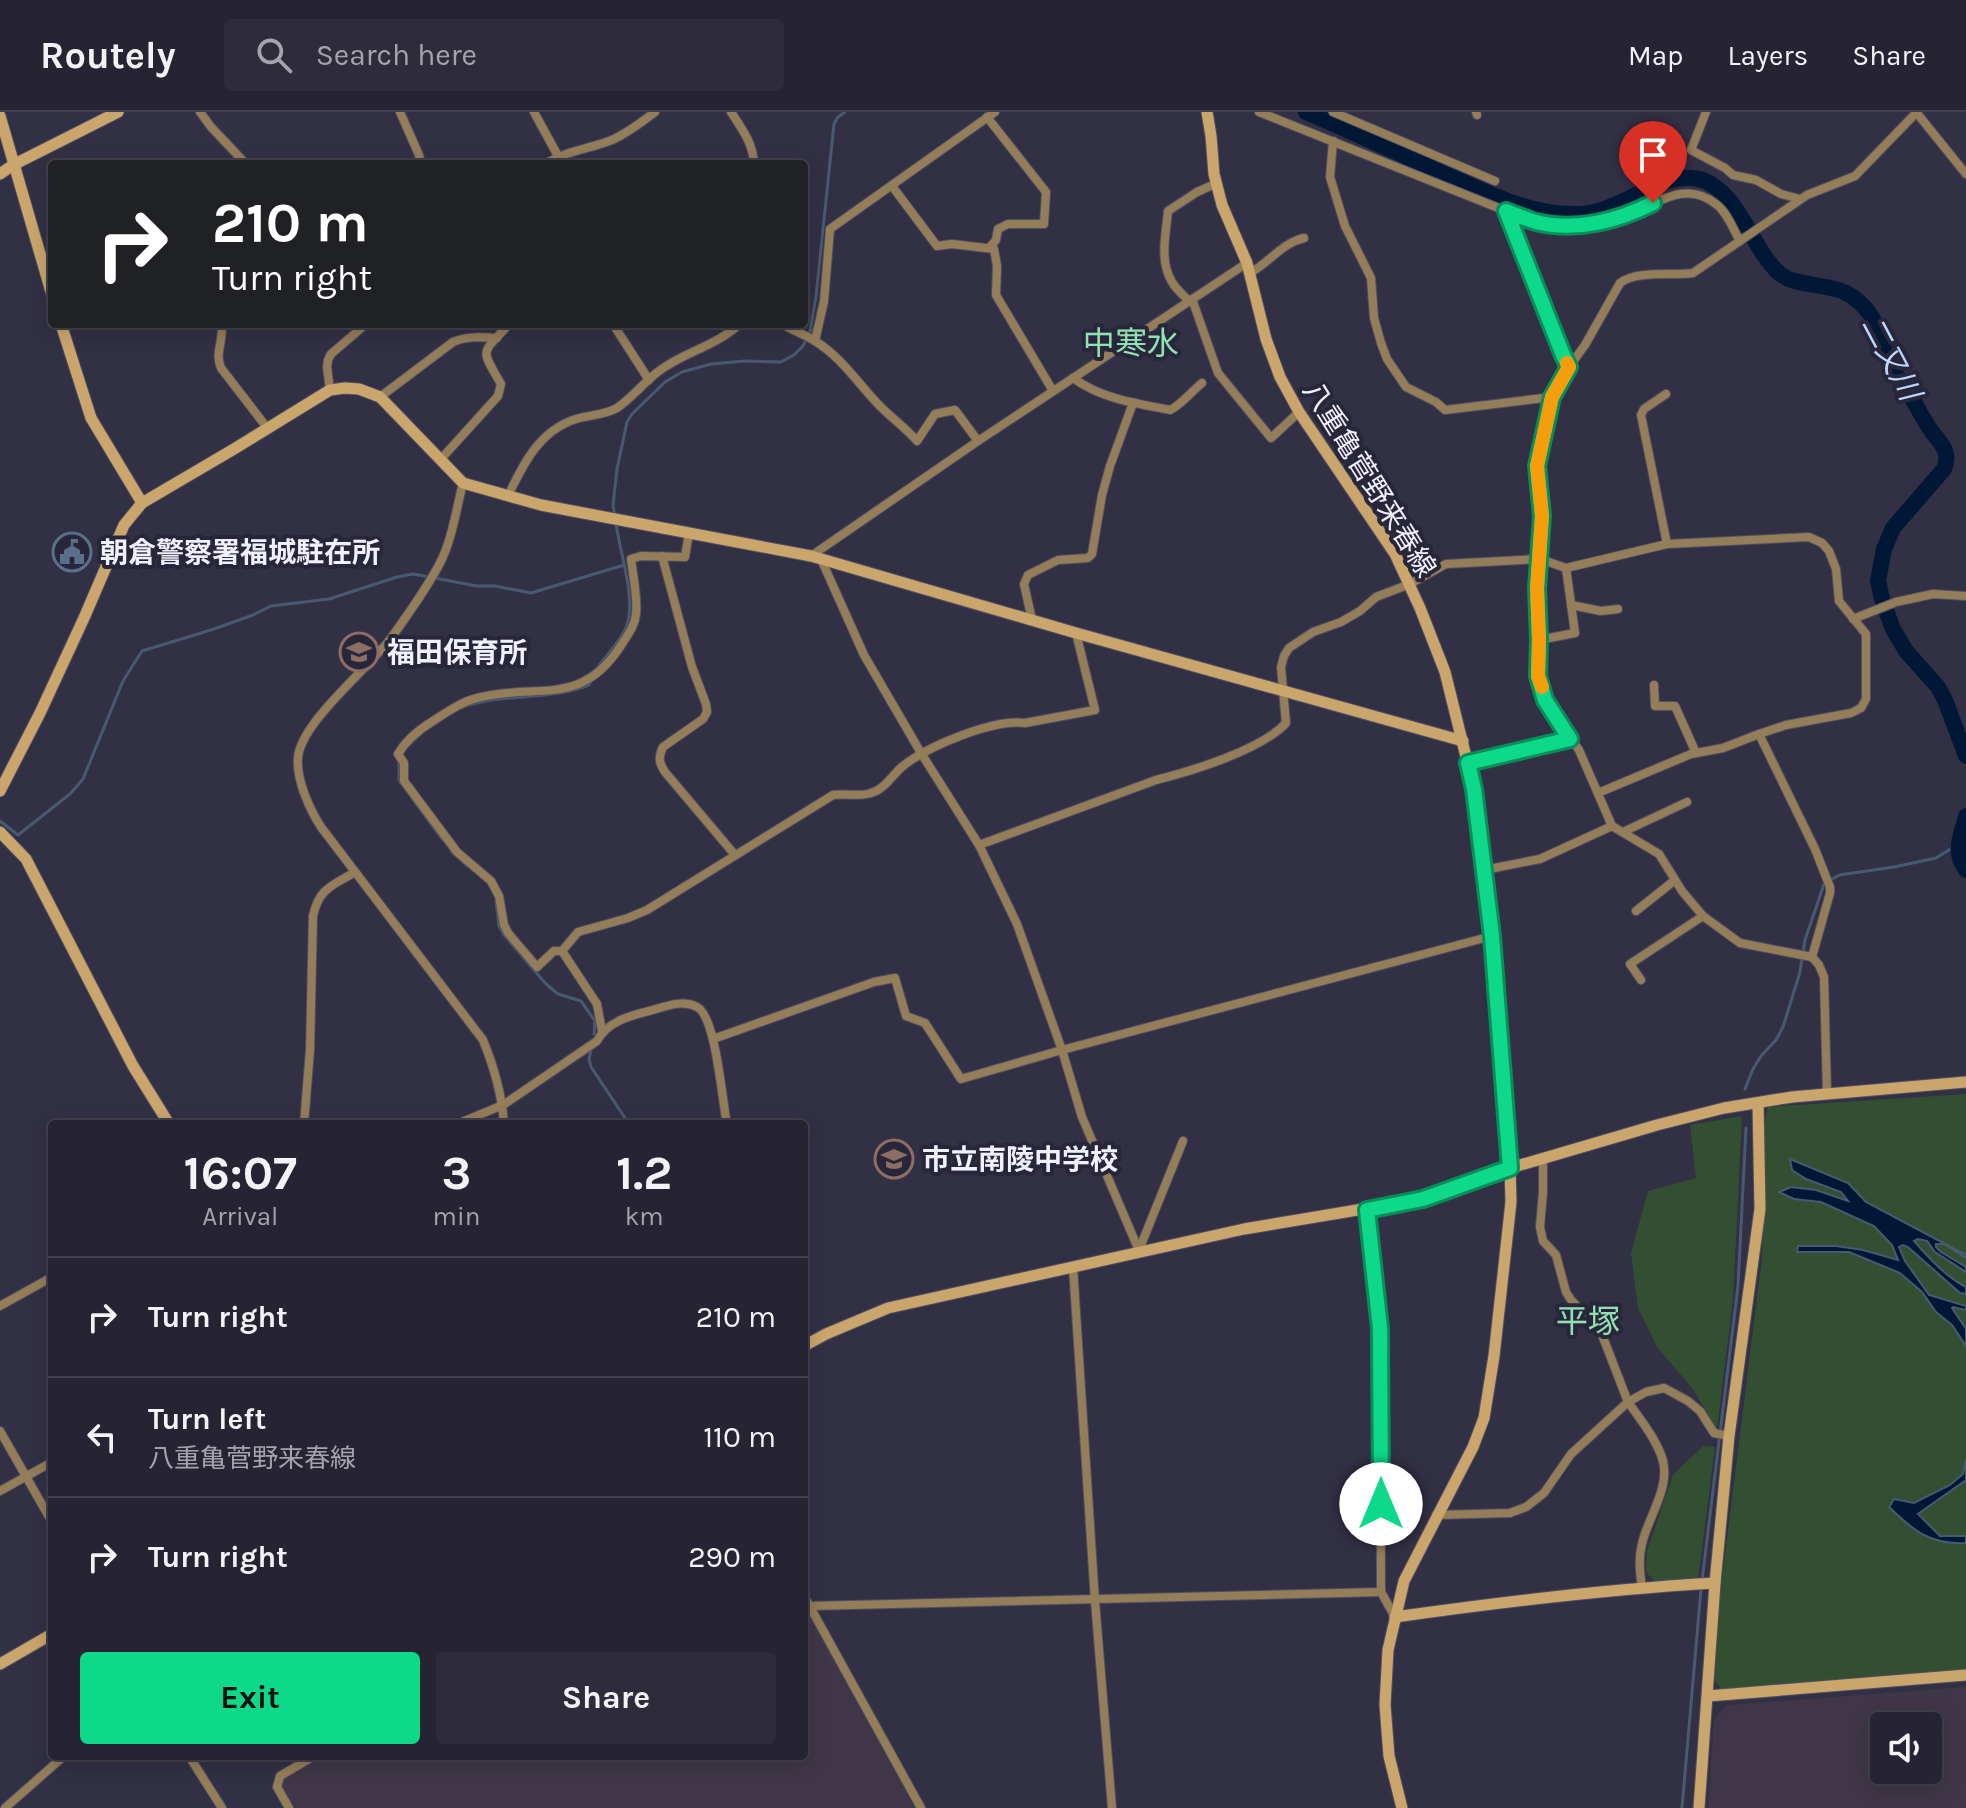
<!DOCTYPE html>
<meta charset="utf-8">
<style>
body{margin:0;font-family:Karla,"Noto Sans JP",sans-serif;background:#2e2c3b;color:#f1f3f6;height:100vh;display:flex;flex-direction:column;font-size:30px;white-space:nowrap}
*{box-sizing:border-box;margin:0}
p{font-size:26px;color:#a4a4ac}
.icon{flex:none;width:44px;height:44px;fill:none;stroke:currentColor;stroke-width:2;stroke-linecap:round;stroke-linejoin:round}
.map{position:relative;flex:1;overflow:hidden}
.drawer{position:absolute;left:48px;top:1008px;width:760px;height:640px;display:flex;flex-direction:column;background:#262433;border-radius:8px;box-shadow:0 4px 20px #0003,0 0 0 2px #42414e}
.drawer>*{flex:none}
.hud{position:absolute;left:48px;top:48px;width:760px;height:168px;border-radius:8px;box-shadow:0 4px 20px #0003,0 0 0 2px #42414e;background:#202124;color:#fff;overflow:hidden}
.buttons{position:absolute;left:1870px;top:1600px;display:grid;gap:16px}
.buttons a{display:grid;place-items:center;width:72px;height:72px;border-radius:8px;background:#262433;box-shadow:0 4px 20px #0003,0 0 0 2px #42414e;font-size:40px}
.pin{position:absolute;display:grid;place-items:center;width:68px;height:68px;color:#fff;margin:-82px -34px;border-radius:50% 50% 50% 0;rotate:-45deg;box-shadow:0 0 8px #0007}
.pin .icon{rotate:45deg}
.me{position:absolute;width:88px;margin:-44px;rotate:0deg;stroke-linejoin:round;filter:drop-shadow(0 0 6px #0008)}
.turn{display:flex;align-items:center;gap:28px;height:168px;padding:0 32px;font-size:36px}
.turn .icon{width:104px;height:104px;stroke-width:2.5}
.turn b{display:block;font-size:56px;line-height:68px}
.eta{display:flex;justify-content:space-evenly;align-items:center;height:136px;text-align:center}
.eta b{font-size:48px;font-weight:700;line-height:56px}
.cta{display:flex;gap:16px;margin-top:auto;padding:16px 32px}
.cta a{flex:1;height:92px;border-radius:8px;background:#0ed98a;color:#111;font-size:32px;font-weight:700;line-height:92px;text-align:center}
.cta a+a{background:#2e2c3b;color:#f1f3f6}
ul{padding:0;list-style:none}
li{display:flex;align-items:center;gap:24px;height:120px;padding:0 32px;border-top:2px solid #42414e}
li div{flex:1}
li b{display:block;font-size:30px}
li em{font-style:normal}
header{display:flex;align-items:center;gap:48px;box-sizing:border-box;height:112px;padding:0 40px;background:#262433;border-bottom:2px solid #42414e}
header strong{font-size:38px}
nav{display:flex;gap:44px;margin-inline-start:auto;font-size:28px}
.search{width:560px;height:72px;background:#2e2c3b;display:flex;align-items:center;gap:20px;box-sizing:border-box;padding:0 28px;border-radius:8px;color:#a4a4ac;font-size:30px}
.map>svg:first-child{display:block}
</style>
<header>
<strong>Routely</strong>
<div class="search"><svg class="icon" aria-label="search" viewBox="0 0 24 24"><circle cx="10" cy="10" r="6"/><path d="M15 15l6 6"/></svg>Search here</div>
<nav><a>Map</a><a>Layers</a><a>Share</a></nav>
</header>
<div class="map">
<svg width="1966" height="1696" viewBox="0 0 1966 1696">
<rect width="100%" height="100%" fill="#323044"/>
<g fill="#3f3747" fill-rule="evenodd">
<polygon points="804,1493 915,1696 294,1696 281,1673 284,1666 325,1644 804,1644"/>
<path d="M1966 1575V1696H1708L1714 1608 1727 1593ZM1884 1614H1928V1658H1884Z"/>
</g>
<g fill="#334f31">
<polygon points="1966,982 1966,1558 1721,1577 1715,1569 1720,1484 1762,1145 1765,1008 1768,995"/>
<polygon points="1742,1004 1733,1187 1717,1317 1692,1276 1657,1235 1638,1196 1631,1141 1648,1079 1696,1066 1690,1013"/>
<polygon points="1703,1334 1715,1335 1698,1468 1655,1470 1646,1460 1647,1439 1673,1363"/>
</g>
<g fill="#001836" stroke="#485972" stroke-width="2">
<path d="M1790 1047 1848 1071 1866 1090 1966 1143V1146L1944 1132H1936V1135L1941 1140 1966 1155V1160L1935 1140 1927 1129 1918 1127 1914 1129C1929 1146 1946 1165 1966 1175V1182L1960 1181 1908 1135 1903 1133 1899 1135 1905 1149 1929 1183 1966 1194V1198L1953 1195 1952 1196 1966 1217V1234L1952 1213 1936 1200 1922 1180 1900 1161 1849 1140H1797L1798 1134H1836L1863 1138 1898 1148 1892 1133 1874 1114 1821 1090 1794 1087 1779 1080 1791 1075 1816 1078 1848 1089 1841 1080 1806 1067 1792 1058Z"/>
<path d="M1966 1348V1368L1918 1402 1940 1424H1966V1431C1930 1433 1914 1419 1889 1395L1894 1387 1914 1391 1950 1373 1963 1362Z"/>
</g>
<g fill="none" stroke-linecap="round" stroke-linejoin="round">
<g stroke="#485972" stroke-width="3">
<polyline points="615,405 613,393 617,357 627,310 632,302 665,270 682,260 711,252 745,249 781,250 794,243 803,234 810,220 816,184 834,12 838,5 845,0"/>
<path d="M598 555C607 542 622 528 627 513 636 487 620 440 616 412"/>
<path d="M461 596C502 580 548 590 589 573L591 569"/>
<polyline points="406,636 421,622"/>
<polyline points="399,650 399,668 442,727"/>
<polyline points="0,709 18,723 70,682 83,667 123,569 142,539 211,518 253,503 271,494 329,487 397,465 413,462 477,474 495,474 531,481 624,453"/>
<polyline points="452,740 467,754"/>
<polyline points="496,789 499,814 504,823 546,872 558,882 581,889 595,909 594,922"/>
<polyline points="591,938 589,947 591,955 629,1012"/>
<polyline points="1745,977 1753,957 1761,944 1776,928 1783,915 1800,860 1805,828 1824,772 1839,763 1894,755 1936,746 1957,733"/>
<polyline points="1702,1469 1738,1174 1746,1016"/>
<polyline points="1682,1696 1701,1477"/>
</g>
<g stroke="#001836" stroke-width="16">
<path d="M1306 0C1352 20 1398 41 1445 62 1485 79 1526 102 1571 102 1585 103 1599 100 1612 94 1641 83 1671 58 1703 68 1739 81 1752 137 1779 161 1795 176 1833 170 1853 185 1882 206 1878 230 1893 258 1897 265 1903 271 1907 278 1916 292 1922 306 1932 320 1942 333 1951 340 1944 357L1893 416 1884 437 1878 469 1882 487 1893 517 1906 539 1938 575 1945 588 1966 644"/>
<path d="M1966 704C1961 725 1952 738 1966 758"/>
</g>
<defs>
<g id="street">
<polyline points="200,0 211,15 246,52"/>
<polyline points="400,0 419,43 421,52"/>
<polyline points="534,0 558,44 564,52"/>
<path d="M731 0C742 17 753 31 754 52"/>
<polyline points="1259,0 1506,99 1563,243 1569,255"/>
<polyline points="1333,0 1495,69"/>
<polyline points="1476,0 1477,3"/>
<polyline points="1706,0 1691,38 1725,56 1733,63 1756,68 1781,82 1800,87"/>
<polyline points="1916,0 1966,62"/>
<polyline points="987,5 1046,80 1044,112 1008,112 998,117 996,128 990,135"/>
<polyline points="1333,29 1330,65 1345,114 1371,166 1374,206 1381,231 1387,247 1406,275 1436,290 1445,298 1552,285"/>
<path d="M545 52C566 39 589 37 612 28 627 21 642 10 655 0"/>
<polyline points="892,74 937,134 952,132 994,137 997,154 996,183 1053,279"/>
<path d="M1506 99C1540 111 1568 117 1604 110 1615 107 1625 104 1634 100 1661 89 1687 69 1716 92 1727 100 1733 117 1740 129"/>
<path d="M1250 161C1270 150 1282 131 1304 126"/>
<polyline points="1192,187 1218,261 1271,326 1299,300"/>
<path d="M1189 189C1183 183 1176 177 1172 170 1159 149 1166 122 1168 99L1197 80 1217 71"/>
<path d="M221 212C225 227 214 240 221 256L268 317"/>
<polyline points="613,212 649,268"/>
<path d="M782 212C793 219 806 223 815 229 841 245 857 270 877 291 890 305 905 315 917 329L935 302 955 298 978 329"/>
<polyline points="815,229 824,189 830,117 995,0"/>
<path d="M1073 266C1102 287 1135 291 1170 298 1180 294 1192 279 1202 271"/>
<polyline points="330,278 327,255 328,248 331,242 366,212"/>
<polyline points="1666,282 1644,297 1641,303 1667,432"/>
<path d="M380 285 453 230C467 224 482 225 497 226"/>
<path d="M441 347 498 284 501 272C479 234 482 243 509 212"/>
<path d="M463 371C456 398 452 429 439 453 426 477 407 504 391 526 370 555 300 611 298 646 296 668 310 698 321 715L483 928C494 955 502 983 504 1012"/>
<path d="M508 384C523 352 540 318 576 307 589 303 605 303 617 296 633 285 644 270 659 259 684 240 714 235 740 212"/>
<path d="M662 444 692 555 706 592 707 600 703 607 663 635C658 645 659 651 665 660L735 743"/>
<polyline points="811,444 978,329 1247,151"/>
<polyline points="821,447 864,543 921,641 979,733 1017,812 1062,938 1082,1005 1140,1141"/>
<polyline points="1571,493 1601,499 1618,497"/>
<polyline points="1853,507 1896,490 1933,482 1966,484"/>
<polyline points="1032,508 1024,472 1028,463 1058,448 1088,446 1092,442 1102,383 1110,354 1133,291"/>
<polyline points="1539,528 1575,521 1566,456"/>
<polyline points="1654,573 1655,594 1675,594 1696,641"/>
<polyline points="1759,622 1815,737 1830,775 1830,781 1812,845"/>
<polyline points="1468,651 1570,627"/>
<polyline points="1623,720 1687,690"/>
<path d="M979 733 1156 668C1192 659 1261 638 1286 611L1281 555 1284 544 1289 536 1313 520 1341 510 1360 499 1376 485 1410 472 1446 452 1540 447 1566 456 1667 432 1809 425 1822 431 1829 439 1836 457 1839 489 1866 522V587L1861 596 1851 601 1786 613 1759 622 1723 636 1691 642 1598 681"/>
<polyline points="1484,758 1540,747 1612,714"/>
<polyline points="1636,799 1675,768"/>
<path d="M562 839H554L537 855 508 821 504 813 499 784 491 769 457 740 404 669V651L398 642C406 628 420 617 433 609 447 600 461 590 477 586 536 570 579 597 620 535 626 525 635 515 636 502 638 486 633 464 631 447L641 444 685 445 689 421"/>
<polyline points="1641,868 1630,852 1703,804"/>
<path d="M602 919 597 892 562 839 578 820 628 806 647 798 833 683C848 681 863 686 876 679 886 675 894 661 903 654 928 634 993 607 1025 611L1095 598 1076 521"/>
<polyline points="713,927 874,870 895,866 906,904 925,911 961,967 1062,938 1492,824"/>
<path d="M1827 981 1824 865 1819 853 1812 845 1740 831 1703 804 1682 779 1659 742 1612 714 1579 638 1545 588 1538 564 1539 528 1537 476 1542 404 1537 354 1552 285 1569 255 1585 233 1620 171C1637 158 1671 164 1693 161L1807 83 1855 64 1917 0"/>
<path d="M304 1012 310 938 313 804C319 776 332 774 355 760"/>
<path d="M457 1012 503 993 597 929C607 910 629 904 649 899 664 895 682 887 697 895 716 904 722 989 727 1012"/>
<polyline points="1367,1098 1380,1216 1381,1480 1395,1505"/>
<polyline points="1139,1138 1183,1029"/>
<polyline points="1073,1155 1095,1489 1112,1696"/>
<polyline points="0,1194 52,1165"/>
<polyline points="0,1319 52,1410"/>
<polyline points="0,1379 52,1350"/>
<polyline points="1436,1403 1510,1401 1526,1395 1544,1381 1571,1342 1628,1290 1601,1220 1571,1188 1566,1180 1556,1143 1543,1129 1540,1115 1543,1080 1543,1048"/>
<path d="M1642 1476C1640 1461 1638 1447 1642 1432 1647 1408 1667 1381 1664 1355 1662 1334 1640 1307 1628 1290L1646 1280 1664 1276 1688 1289 1700 1299 1714 1321 1729 1324"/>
<polyline points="804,1484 921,1696"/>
<polyline points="809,1494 1381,1480"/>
<polyline points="189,1644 222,1696"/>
<polyline points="5,1696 64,1644"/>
<polyline points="289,1696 277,1675 280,1664 314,1644"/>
</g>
<g id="secondary">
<polyline points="1207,0 1211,24 1214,62 1222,93 1247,151 1266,227 1280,265 1299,300 1395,442 1420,496 1445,560 1474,677 1492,824 1510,1056 1511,1090 1494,1244 1484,1306 1473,1335 1404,1469 1388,1538 1385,1593 1389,1644 1402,1696"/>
<polyline points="0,4 52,183"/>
<polyline points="0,62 13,53 118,0"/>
<polyline points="61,212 91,306 142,391"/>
<polyline points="0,679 40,601 84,506 124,413 142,391 234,337 330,278 345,276 359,277 380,285 463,371 541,393 811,444 1076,521 1463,629"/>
<polyline points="0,720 26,747 133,954 169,1012"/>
<polyline points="804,1234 826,1222 888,1196 1244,1117 1423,1087 1510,1056 1657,1013 1724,996 1792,985 1966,970"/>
<path d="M1395 1505C1501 1490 1608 1477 1715 1471"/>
<polyline points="0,1552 52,1522"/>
<polyline points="1708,1584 1966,1563"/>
<polyline points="1699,1696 1715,1471 1729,1324 1760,1097 1758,991"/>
</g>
</defs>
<use href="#street" stroke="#514f62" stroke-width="10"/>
<use href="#secondary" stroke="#514f62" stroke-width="13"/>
<use href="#street" stroke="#947d59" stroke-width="8"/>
<use href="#secondary" stroke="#caa66c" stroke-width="11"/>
</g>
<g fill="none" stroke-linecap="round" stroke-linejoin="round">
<defs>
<path id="route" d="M1381 1392 1380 1216 1367 1098 1423 1087 1510 1056 1492 824 1474 677 1468 651 1570 627 1545 588 1538 564 1539 528 1537 476 1542 404 1537 354 1552 285 1569 255 1563 243 1506 99C1516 103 1526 107 1536 110 1575 120 1618 109 1653 91"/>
</defs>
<use href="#route" stroke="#098d5a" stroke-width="20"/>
<use href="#route" stroke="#0ed98a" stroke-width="14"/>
<polyline stroke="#f59e0b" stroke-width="14" points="1542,575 1538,564 1539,528 1537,476 1542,404 1537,354 1552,285 1569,255 1567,251"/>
</g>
<defs>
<symbol id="civic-ring" viewBox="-11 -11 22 22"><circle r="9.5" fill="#28263a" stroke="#5c6f8a" stroke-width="1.5"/><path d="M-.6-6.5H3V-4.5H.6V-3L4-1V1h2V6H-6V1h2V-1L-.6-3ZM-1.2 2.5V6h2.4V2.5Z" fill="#5c6f8a"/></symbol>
<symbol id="school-ring" viewBox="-11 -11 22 22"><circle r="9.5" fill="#28263a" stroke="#8d6e63" stroke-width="1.5"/><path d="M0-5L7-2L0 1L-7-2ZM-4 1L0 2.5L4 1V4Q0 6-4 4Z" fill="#8d6e63"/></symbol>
</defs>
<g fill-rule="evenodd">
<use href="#civic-ring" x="50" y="418" width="44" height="44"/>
<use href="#school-ring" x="337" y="518" width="44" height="44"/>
<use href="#school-ring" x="872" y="1025" width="44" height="44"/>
</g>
<g text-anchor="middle" stroke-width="8" stroke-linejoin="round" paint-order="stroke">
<g font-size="28" fill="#f1f0fe" stroke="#28263a">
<text transform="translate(1370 367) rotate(58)" y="10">八重亀菅野来春線</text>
</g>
<g font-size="28" font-weight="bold" fill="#f1f0fe" stroke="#28263a" text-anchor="start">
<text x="100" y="450">朝倉警察署福城駐在所</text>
<text x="387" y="550">福田保育所</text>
<text x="922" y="1057">市立南陵中学校</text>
</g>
<g font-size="30" font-style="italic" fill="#bbd8fc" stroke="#28263a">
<text transform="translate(1891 246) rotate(62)" y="10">二又川</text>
</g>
<g font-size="32" fill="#92e0b3" stroke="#28263a">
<text x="1131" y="242">中寒水</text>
<text x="1588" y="1220">平塚</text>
</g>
</g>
</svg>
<div class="buttons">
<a><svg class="icon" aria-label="sound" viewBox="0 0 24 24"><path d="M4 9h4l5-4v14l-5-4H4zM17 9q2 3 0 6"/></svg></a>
</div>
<div class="pin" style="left:1653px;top:91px;background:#d93025"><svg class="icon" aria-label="arrive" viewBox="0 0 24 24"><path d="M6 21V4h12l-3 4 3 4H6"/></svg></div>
<svg class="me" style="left:1381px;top:1392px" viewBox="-20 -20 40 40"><circle r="19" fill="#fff"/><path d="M0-13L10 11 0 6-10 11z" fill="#0ed98a"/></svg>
<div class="hud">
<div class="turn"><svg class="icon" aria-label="right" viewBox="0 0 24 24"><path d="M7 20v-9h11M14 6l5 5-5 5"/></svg><div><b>210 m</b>Turn right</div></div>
</div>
<section class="drawer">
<div class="eta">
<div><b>16:07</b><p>Arrival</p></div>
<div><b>3</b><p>min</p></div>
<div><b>1.2</b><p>km</p></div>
</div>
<ul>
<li><svg class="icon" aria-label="right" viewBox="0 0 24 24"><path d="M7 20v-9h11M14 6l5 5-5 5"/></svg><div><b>Turn right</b></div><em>210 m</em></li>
<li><svg class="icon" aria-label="left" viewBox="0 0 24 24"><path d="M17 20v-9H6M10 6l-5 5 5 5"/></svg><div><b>Turn left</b><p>八重亀菅野来春線</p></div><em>110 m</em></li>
<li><svg class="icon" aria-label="right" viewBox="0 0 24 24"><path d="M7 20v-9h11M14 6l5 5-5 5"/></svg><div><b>Turn right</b></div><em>290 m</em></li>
</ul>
<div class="cta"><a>Exit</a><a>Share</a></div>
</section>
</div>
